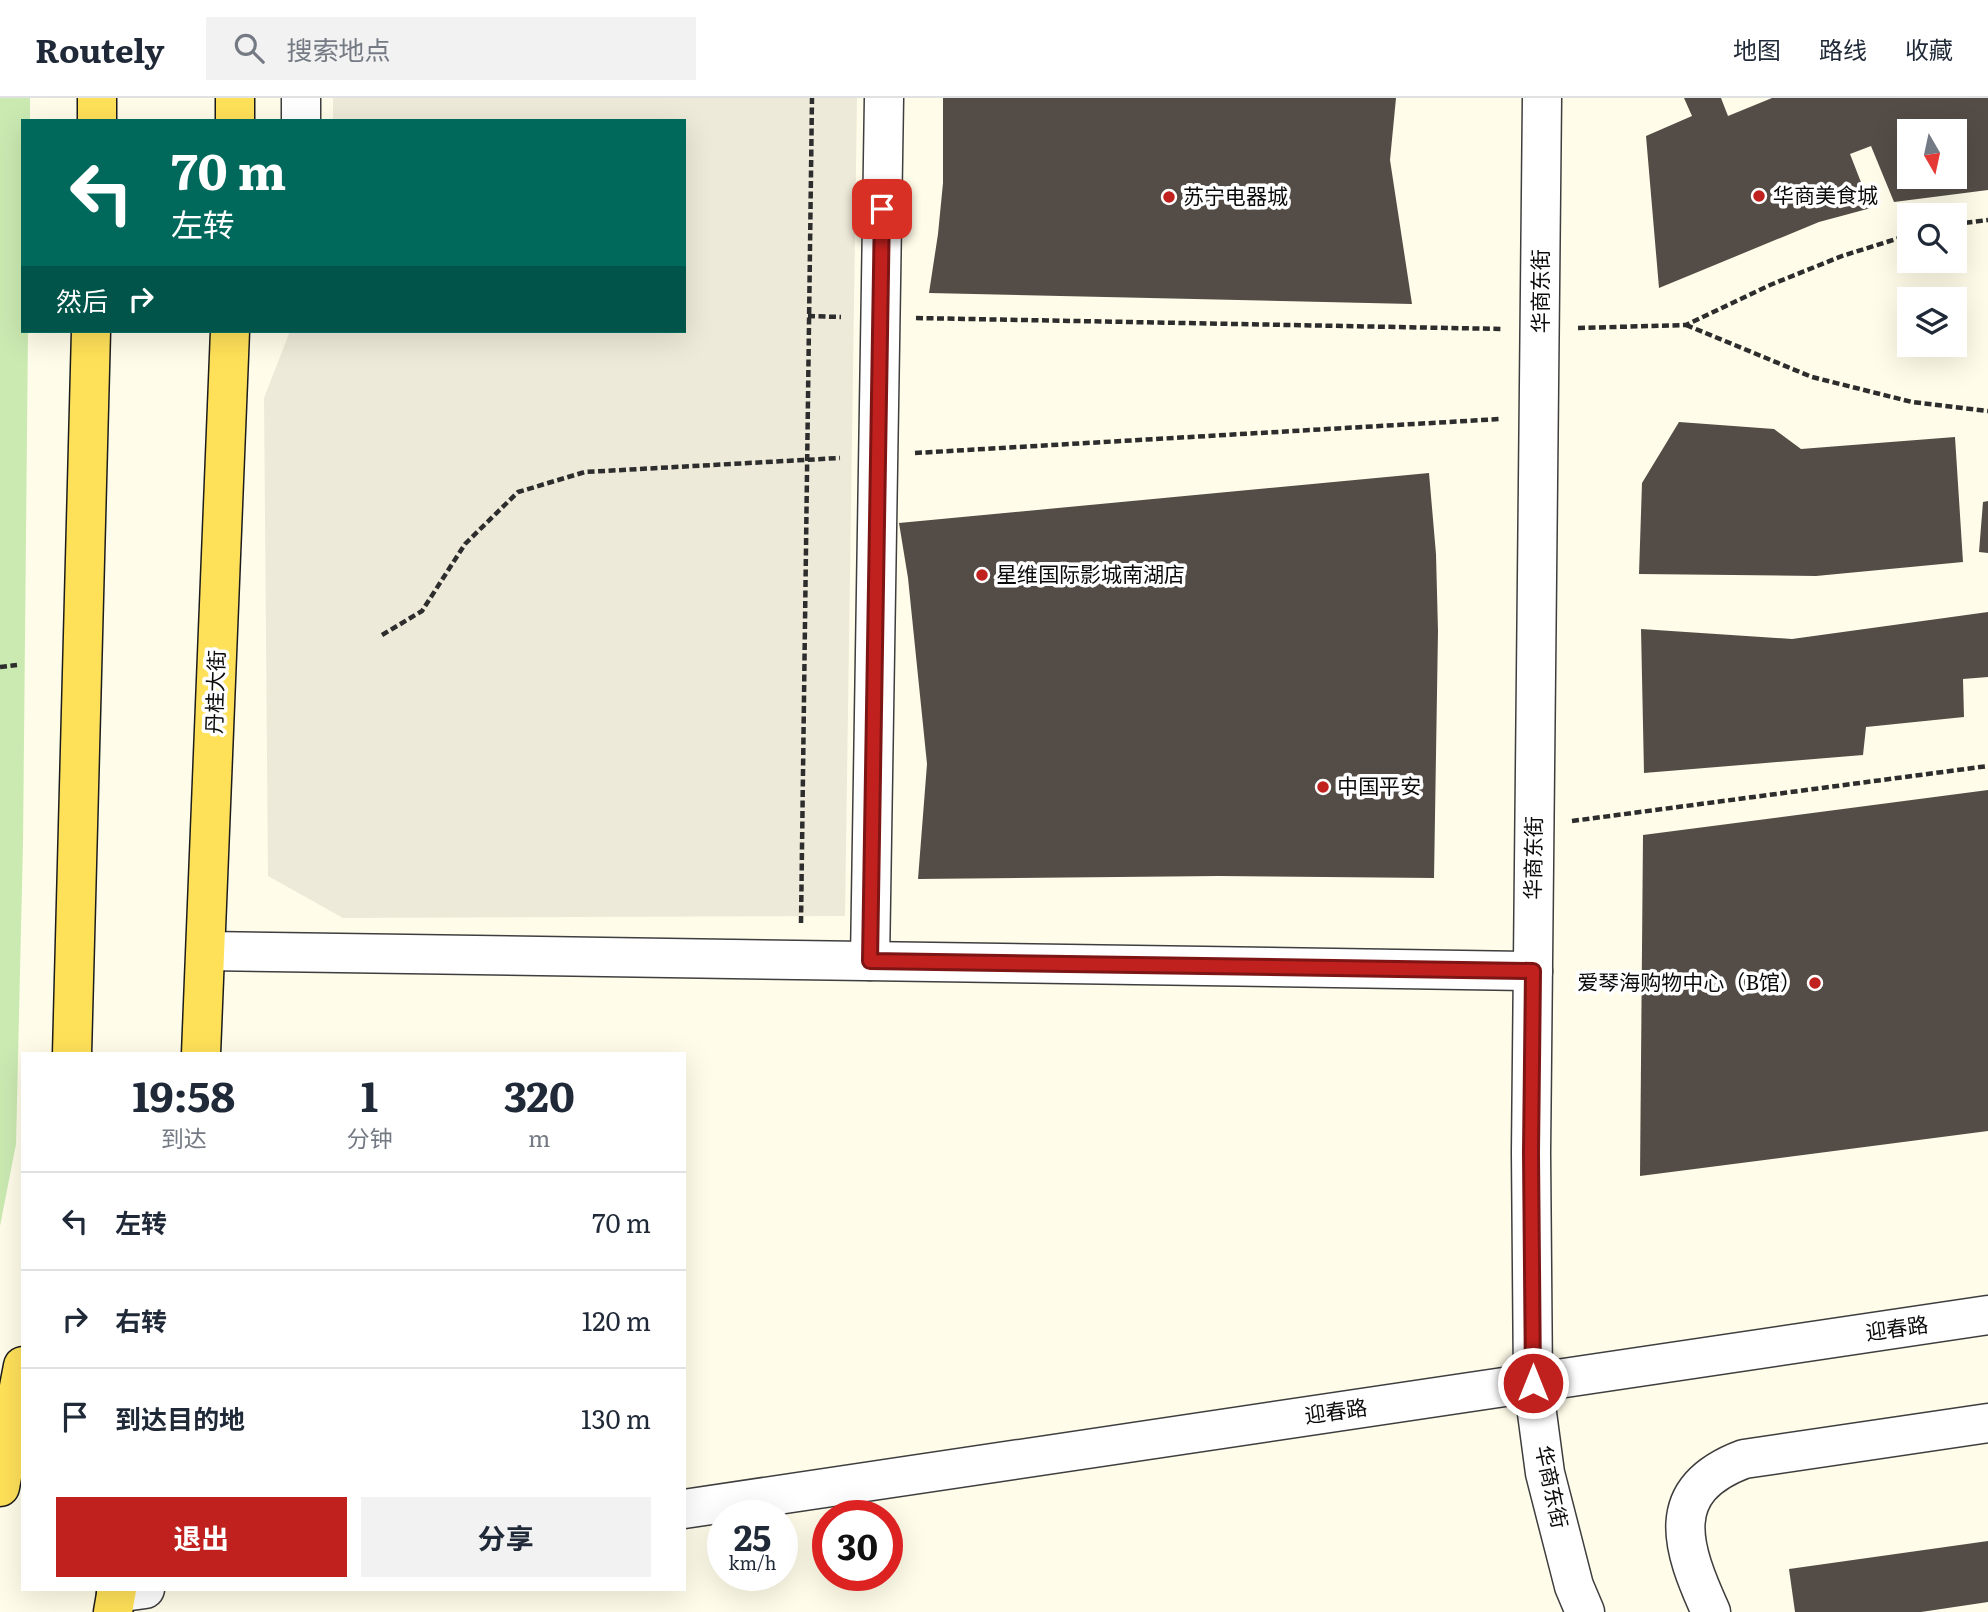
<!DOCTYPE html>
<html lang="zh">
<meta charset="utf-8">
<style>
body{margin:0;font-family:Literata,"Noto Sans SC",serif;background:#f2f2f3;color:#1f2937;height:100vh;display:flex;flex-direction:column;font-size:26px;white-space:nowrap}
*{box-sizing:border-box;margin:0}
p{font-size:23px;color:#747a83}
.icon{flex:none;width:38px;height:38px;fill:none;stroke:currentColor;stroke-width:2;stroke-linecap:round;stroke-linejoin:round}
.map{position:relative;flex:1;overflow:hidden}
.panel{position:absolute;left:21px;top:954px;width:665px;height:539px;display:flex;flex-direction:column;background:#fff;border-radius:0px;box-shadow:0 7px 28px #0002}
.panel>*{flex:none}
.guide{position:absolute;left:21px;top:21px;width:665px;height:214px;border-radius:0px;box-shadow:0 7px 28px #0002;background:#00695c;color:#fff;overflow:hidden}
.needle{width:46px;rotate:171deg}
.buttons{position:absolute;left:1897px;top:21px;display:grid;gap:14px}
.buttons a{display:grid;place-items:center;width:70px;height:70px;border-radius:0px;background:#fff;box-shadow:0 7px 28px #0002;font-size:35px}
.speed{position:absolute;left:707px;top:1402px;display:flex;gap:14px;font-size:35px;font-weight:700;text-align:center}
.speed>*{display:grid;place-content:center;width:91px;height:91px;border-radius:50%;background:#fff;box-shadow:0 7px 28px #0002;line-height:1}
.speed small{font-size:18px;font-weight:400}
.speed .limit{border:10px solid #d22;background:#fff;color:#111}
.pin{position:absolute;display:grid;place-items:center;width:60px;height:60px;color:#fff;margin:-30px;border-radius:14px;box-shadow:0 4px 10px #0006}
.me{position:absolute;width:77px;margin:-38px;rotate:0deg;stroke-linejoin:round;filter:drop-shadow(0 0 5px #0008)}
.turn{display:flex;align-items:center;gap:24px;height:147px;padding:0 35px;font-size:32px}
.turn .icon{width:91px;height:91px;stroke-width:2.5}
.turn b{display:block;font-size:49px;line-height:60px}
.then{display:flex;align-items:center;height:66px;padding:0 35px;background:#0003;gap:14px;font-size:26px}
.eta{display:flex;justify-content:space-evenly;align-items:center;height:119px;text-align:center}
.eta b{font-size:42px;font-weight:700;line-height:49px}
.primary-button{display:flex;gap:14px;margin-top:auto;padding:14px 35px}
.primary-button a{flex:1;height:80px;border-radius:0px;background:#c0211e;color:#fff;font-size:28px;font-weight:700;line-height:80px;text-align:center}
.primary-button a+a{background:#f2f2f3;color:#1f2937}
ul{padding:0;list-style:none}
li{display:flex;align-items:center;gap:21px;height:98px;padding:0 35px;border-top:2px solid #e0e1e3}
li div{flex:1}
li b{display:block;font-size:26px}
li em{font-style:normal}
header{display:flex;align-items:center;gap:42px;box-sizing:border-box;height:98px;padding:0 35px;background:#fff;border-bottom:2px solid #e0e1e3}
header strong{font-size:33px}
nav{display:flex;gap:38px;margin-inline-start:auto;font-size:24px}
.search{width:490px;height:63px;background:#f2f2f3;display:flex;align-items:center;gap:18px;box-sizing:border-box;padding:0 24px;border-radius:0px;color:#747a83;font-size:26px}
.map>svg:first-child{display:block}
</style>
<header>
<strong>Routely</strong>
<div class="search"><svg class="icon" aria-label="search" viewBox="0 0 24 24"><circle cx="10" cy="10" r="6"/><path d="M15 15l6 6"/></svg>搜索地点</div>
<nav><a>地图</a><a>路线</a><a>收藏</a></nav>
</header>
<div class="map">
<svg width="1988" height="1514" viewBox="0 0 1988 1514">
<rect width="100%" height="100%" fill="#fffce9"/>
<polygon fill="#cbeab2" points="0,0 30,0 30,23 23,23 23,233 28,233 23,746 16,1046 0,1128"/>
<polygon fill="#eeead9" points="333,0 857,0 845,818 343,820 268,778 264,300 290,233 684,233 684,23 333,23"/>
<g fill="#544d47" fill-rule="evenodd">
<polygon points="943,0 1396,0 1390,62 1412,206 929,195 938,136 943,85"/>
<path d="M1684 0H1721L1728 18 1772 0H1988V92L1894 104 1871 48 1850 56 1871 110 1819 124 1659 190 1646 38 1692 18ZM1909 33H1955V79H1909Z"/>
<polygon points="1679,324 1774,331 1801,351 1955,339 1963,464 1816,478 1639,476 1642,385"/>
<polygon points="1429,375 1436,456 1438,533 1434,780 1219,778 918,781 927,666 908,480 899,425"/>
<polygon points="1988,403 1988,455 1979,454 1983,404"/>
<polygon points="1988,514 1988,579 1963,581 1964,619 1866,629 1863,657 1644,675 1641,531 1792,541"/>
<polygon points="1988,692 1988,1033 1640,1078 1643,737"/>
<polygon points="1988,1443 1988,1504 1921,1514 1795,1514 1789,1471"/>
</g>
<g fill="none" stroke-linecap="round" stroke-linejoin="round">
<defs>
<g id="minor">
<polyline points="1542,0 1531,1055 1533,1285 1545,1375 1574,1488 1585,1514"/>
<polyline points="301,23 301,0"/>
<polyline points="206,853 1533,873"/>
<polyline points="870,863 884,0"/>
<polyline points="684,1411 1988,1217"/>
<polyline points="116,1495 145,1491"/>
<path d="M1711 1514C1682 1450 1661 1392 1744 1361L1988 1325"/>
</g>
<g id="major">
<polyline points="97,23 97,0"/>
<polyline points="235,23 235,0"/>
<polyline points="72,956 91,233"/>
<polyline points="201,956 230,233"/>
<polyline points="0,1389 23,1268"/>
<polyline points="113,1514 117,1491"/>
</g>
</defs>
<use href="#minor" stroke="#3e3e3e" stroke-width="41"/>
<use href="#major" stroke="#1c1c1c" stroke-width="41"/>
<g stroke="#2d2d2d" stroke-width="4.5" stroke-dasharray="7 3.5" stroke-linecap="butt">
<polyline points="1955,126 1988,122"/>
<polyline points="808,218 841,219"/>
<polyline points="916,220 1503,231"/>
<polyline points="1686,227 1812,279 1912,304 1988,313"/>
<polyline points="1578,230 1686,227 1770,187 1842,158 1909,137"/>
<polyline points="915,355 1500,321"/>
<polyline points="382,537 422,513 465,446 518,394 585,374 840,360"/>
<polyline points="0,569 17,567"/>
<polyline points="1572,723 1988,668"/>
<polyline points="801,825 812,0"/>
</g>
<use href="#minor" stroke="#fff" stroke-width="38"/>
<use href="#major" stroke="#ffe159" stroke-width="38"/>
</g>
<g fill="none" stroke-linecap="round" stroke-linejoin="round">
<defs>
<polyline id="route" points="882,111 870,863 1533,873 1531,1055 1533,1285"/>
</defs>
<use href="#route" stroke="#7d1514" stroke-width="18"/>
<use href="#route" stroke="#c0211e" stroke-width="12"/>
</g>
<g fill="#c0211e" stroke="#fff" stroke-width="2.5">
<circle cx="1759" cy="98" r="7"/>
<circle cx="1169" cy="99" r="7"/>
<circle cx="982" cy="477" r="7"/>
<circle cx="1323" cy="689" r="7"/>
<circle cx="1815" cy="885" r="7"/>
</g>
<g text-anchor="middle" stroke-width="7" stroke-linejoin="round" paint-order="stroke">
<g font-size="21" fill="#0b0b0b" stroke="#fff" text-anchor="start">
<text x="1773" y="105">华商美食城</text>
<text x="1183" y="106">苏宁电器城</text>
<text x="996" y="484">星维国际影城南湖店</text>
<text x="1337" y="696">中国平安</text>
<text x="1801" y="892" text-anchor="end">爱琴海购物中心（B馆）</text>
</g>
<g font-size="21" fill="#0b0b0b" stroke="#fff">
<text transform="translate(1541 193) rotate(-90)" y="7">华商东街</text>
<text transform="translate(216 594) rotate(-88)" y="7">丹桂大街</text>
<text transform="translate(1534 760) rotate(-89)" y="7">华商东街</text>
<text transform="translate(1897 1231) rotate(-8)" y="7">迎春路</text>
<text transform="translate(1336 1314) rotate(-8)" y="7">迎春路</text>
<text transform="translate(1551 1389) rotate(78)" y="7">华商东街</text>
</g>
</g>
</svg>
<div class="buttons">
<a><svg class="needle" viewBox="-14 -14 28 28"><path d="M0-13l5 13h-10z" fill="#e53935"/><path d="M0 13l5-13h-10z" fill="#747a83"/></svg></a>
<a><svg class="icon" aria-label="search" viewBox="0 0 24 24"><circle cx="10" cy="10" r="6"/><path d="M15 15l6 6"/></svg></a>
<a><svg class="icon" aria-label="layers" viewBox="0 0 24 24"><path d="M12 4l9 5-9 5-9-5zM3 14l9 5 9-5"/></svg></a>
</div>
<div class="speed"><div>25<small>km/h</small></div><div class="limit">30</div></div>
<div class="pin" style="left:882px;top:111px;background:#d93025"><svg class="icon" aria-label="arrive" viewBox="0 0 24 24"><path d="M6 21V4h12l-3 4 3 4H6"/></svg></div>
<svg class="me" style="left:1533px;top:1285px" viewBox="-20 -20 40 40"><circle r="17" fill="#c0211e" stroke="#fff" stroke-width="3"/><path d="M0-11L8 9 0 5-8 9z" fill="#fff"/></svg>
<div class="guide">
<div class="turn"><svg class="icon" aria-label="left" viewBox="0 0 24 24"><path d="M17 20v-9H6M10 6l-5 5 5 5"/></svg><div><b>70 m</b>左转</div></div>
<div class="then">然后<svg class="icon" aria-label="right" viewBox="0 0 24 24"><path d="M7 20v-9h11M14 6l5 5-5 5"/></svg></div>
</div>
<section class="panel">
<div class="eta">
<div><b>19:58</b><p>到达</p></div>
<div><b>1</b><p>分钟</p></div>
<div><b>320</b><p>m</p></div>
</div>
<ul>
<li><svg class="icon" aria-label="left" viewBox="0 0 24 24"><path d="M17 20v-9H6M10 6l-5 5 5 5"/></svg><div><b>左转</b></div><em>70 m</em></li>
<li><svg class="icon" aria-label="right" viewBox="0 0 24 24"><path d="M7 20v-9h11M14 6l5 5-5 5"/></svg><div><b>右转</b></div><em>120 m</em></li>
<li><svg class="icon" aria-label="arrive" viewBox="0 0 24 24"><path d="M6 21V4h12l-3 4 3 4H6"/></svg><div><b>到达目的地</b></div><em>130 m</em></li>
</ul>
<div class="primary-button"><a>退出</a><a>分享</a></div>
</section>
</div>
